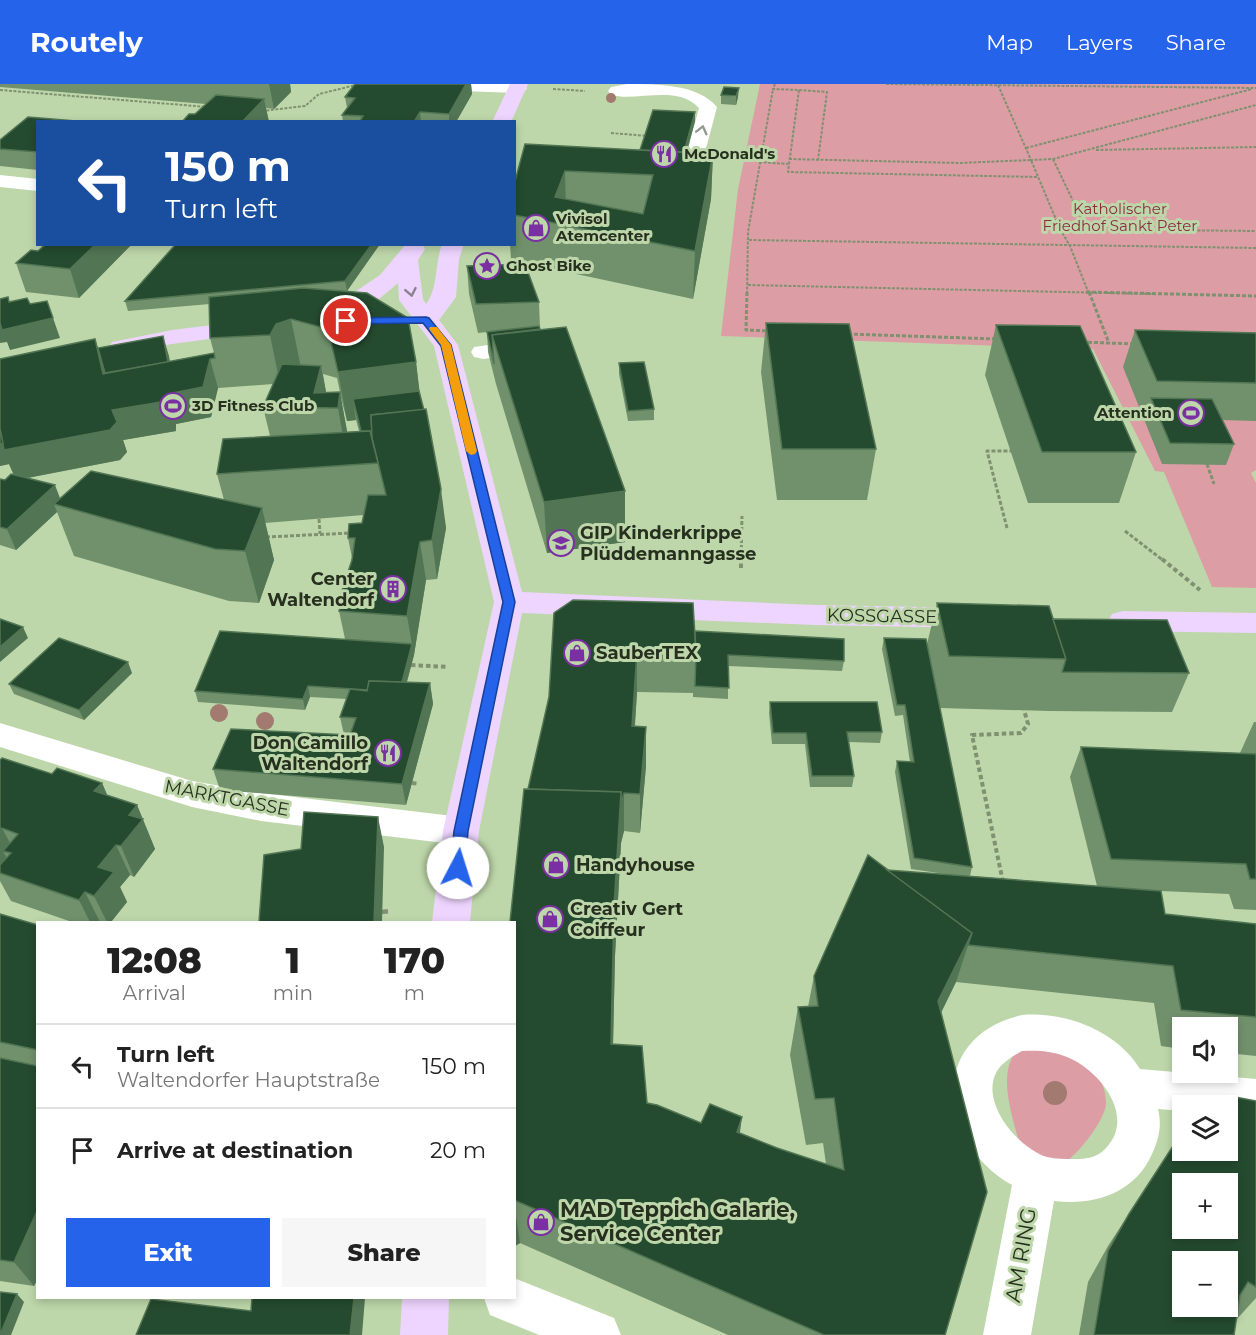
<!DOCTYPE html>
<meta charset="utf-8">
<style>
body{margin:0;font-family:Montserrat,sans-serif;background:#f6f6f6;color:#222;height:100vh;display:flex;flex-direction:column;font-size:22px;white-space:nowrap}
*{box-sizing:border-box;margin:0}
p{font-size:20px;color:#767676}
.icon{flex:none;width:33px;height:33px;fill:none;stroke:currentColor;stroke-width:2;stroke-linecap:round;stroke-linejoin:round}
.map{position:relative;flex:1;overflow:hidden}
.panel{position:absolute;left:36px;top:837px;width:480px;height:378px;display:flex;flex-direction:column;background:#fff;border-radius:0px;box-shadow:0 3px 9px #0003}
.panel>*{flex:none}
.banner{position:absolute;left:36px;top:36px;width:480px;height:126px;border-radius:0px;box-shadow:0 3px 9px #0003;background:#1a4fa0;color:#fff;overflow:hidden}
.controls{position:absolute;left:1172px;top:933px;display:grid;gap:12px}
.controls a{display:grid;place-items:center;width:66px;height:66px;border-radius:0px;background:#fff;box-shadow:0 3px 9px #0003;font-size:30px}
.pin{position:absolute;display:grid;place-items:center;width:51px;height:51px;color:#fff;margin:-26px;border:3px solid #fff;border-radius:50%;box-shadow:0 2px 6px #0007}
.me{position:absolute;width:66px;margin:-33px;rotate:5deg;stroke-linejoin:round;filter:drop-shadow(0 0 4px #0008)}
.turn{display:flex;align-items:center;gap:21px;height:126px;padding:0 30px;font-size:27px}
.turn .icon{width:78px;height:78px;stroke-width:2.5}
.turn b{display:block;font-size:42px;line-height:51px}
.eta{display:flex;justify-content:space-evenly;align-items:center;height:102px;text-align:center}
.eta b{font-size:36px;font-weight:800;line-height:42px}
.cta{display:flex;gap:12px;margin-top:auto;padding:12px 30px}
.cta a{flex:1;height:69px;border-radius:0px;background:#2563eb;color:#fff;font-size:24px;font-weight:800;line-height:69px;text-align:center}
.cta a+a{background:#f6f6f6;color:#222}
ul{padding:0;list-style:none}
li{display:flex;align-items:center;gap:18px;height:84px;padding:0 30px;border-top:2px solid #e0e0e0}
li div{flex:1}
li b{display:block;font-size:22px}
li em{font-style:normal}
header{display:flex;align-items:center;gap:36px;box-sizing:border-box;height:84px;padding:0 30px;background:#2563eb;color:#fff}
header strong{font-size:28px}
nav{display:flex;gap:33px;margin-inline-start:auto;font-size:21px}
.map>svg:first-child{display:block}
</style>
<header>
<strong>Routely</strong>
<nav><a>Map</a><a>Layers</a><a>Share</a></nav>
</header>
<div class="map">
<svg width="1256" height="1251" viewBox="0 0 1256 1251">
<rect width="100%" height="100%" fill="#bed7aa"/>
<g fill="#dd9da5">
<polygon points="760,0 1256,0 1256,386 1251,389 1256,399 1256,504 1212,503 1164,388 1155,387 1093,265 721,252 738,105"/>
<path d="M1034 957 1096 984C1101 996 1106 1007 1106 1020 1105 1037 1073 1078 1058 1082L1019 1058C1012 1031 997 990 1017 966 1021 962 1029 960 1034 957Z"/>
</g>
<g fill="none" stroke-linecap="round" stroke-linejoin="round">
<g stroke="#7f9170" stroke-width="2" stroke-dasharray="3 1.5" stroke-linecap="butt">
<polyline points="775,0 773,5 799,6 788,88 1038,93"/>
<polyline points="886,0 1256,4"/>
<polyline points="998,1 1031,76 1053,75 1256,21"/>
<polyline points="553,5 585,7"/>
<polyline points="0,6 207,23"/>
<polyline points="799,6 827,8 818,76"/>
<polyline points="262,27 305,22 319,10 360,0"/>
<polyline points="611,49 647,52"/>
<polyline points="1026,64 1252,5"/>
<polyline points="1096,66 1256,63"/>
<polyline points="789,75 960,79 1031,76 1060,145 1256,147"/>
<polyline points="1053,75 1086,144"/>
<polyline points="759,78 788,80"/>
<polyline points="1060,145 1070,162 1089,210"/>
<polyline points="749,156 1256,164"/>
<polyline points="748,201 1155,210"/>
<polyline points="747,210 748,148 773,5"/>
</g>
<g stroke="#7f9170" stroke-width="3" stroke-dasharray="4 2" stroke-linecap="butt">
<polyline points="747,208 746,246 769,247"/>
<polyline points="1086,208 1256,212"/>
<polyline points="1089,208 1109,259"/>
<polyline points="848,250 997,255"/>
<polyline points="1082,258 1135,260"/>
<polyline points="1207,380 1214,400"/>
<polyline points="319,435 320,450"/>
<polyline points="1007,444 987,367 1011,367"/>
<polyline points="1125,447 1164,477"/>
<polyline points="266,453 351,449"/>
<polyline points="741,477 742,432"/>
</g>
<g stroke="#7f9170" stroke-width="4" stroke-dasharray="4.5 3" stroke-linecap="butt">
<polyline points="1162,475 1200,506"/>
<polyline points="741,484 741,475"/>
<polyline points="411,581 448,583"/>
<polyline points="412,699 419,700"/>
<polyline points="1003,798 972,651 1021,649 1028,640 1024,626"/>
</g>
<polyline stroke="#7f9170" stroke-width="4.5" stroke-dasharray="6 4" stroke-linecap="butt" points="382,828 390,827"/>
<g fill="#fff" fill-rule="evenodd">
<polygon points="396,0 524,0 527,4 524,8 518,9 405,5 399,4"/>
<path d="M627 0C657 0 698 0 717 23L697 99 672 103 665 101 662 97 665 93 681 90 699 24C677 0 637 18 611 11L608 7 611 3Z"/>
<polygon points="0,91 38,95 38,107 0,103"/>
<polygon points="533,255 542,257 545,262 542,267 483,275 474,273 471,268 474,263"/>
<polygon points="0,639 192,697 261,709 461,733 474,737 479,747 474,757 461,761 261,737 192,723 0,663"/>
<path d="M1022 931C1065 927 1117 947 1140 985L1256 995V1033L1227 1031V1022H1182V1027L1158 1025C1162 1041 1159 1055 1152 1070 1135 1109 1094 1122 1054 1117L1031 1251H983L1012 1101C938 1059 926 953 1022 931ZM1022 967C1037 966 1053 967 1067 973 1097 985 1133 1027 1110 1059 1100 1073 1090 1075 1074 1075 1065 1075 1056 1075 1047 1073 1018 1064 979 1018 997 987 1003 978 1013 972 1022 967Z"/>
<polygon points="514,1194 614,1234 621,1251 539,1251 490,1231 484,1214 514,1214"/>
</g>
<g fill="#eed5ff" fill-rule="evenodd">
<polygon points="510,0 528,0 511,38 492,38"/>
<path d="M406 160H422L425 165 418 176 423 215 426 220C438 205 435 179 442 160H464L459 175 456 213 439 236 458 261 522 508 815 521 978 524 989 527 993 534 989 541 978 544 815 541 522 529 479 747 470 838H432L443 747 494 518 434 262 399 216 398 199C382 213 346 243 325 238L321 233 325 228 380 191Z"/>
<polygon points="253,236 261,238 265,243 261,248 172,260 121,270 112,268 109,263 112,258 172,246"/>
<polygon points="1123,527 1256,529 1256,549 1123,547 1112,544 1108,537 1112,530"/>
<polygon points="402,1214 449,1214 448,1251 400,1251"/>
</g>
</g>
<g fill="#a27a70">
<circle cx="611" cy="14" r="5"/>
<circle cx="219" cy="629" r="9"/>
<circle cx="265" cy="637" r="9"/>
<circle cx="1055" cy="1009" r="12"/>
</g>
<g fill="#71916c" fill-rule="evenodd">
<polygon points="0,0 290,0 291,8 274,25 266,24 269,38 182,38 195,30 206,20 0,3"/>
<polygon points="355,0 471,0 472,10 456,38 343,38 342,31 347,24 345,13"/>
<polygon points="721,11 738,13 736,21 721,20"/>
<polygon points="695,37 687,68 713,70 711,115 693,215 511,176 510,160 514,160 514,101 525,60 640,66"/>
<polygon points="38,38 38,86 0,82 0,56"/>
<polygon points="41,160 132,160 79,214 26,208 16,179 38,167 42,164"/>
<path d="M176 160H380L347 207 416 278 419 307 446 444 437 495 426 496 414 571 407 598 430 599 433 620 406 721 220 706 213 685 344 651 340 633 347 615 310 613 305 626 198 618 195 607 345 555 339 527 341 521 339 516 352 474 348 454 362 439 364 431 265 439 274 476 259 519 229 517 74 472 57 428 16 466 0 461V395L5 396 14 391 9 380 0 382V275L95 255 98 264 170 277 214 269 210 254V220L128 227 125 217ZM323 290 337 294 340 308 326 309ZM273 300 263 323 270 352 217 390 224 416 61 415 28 394 120 376 127 368 123 356 176 347V340L211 333 218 304ZM340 310 347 337 356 336 359 347 347 348Z"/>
<polygon points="467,182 539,218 540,245 625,407 625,458 547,469 496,300 488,268 487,248 478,249 469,210"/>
<polygon points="766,239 876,365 867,416 777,416 761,288"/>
<polygon points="996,241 1136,368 1119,419 1028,419 985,291"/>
<polygon points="1135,246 1256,249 1256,337 1222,336 1234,360 1226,381 1162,380 1123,283"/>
<polygon points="619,279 654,325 654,336 628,337 619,290"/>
<polygon points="937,519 1053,535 1189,589 1172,628 1049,627 940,624 972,783 970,792 1097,802 1070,693 1081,663 1240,669 1254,638 1256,638 1256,826 1234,825 1229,810 1161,807 1165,830 1256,840 1256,972 1227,969 1227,944 1182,944 1182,965 1161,962 1154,919 956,898 941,929 945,1251 728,1251 520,1159 515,1162 514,838 528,705 549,613 554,529 695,547 844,577 842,587 728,582 728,615 693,613 693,609 637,608 635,642 646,643 646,682 640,749 624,747 621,759 615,872 613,960 647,1019 701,1039 740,1049 777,1064 826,1080 823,1059 806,1061 790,971 798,923 808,923 814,892 887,786 945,790 911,785 895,688 897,677 910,678 903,631 895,632 882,565 884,554 927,560"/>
<polygon points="132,589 84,636 14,610 9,600"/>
<polygon points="770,618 882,648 880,659 849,658 854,692 852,703 810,703 805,660 772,660 769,629"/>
<polygon points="0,676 52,690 102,699 107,711 137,721 155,765 134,793 130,791 120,803 127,818 111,838 72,838 11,817 0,797"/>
<polygon points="0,830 38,841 38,1194 34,1202 0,1197"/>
<polygon points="1256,1017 1256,1214 1236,1236 1234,1251 1079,1251 1088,1198 1108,1162 1182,1048"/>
</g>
<g fill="#527554">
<polygon points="269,0 290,0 291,8 274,25"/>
<polygon points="466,0 471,0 472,10 456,38 449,38 449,30"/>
<polygon points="739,4 738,13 736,21 736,12"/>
<polygon points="264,15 269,38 242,38"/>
<polygon points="420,28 421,38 414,38"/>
<polygon points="695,28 695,37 680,91 681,82"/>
<polygon points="713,70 711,115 693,215 695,167"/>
<polygon points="565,87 566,132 555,113"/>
<polygon points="96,160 132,160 79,214 70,185"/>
<polygon points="372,160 380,160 347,207 345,197"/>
<polygon points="53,234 60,254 10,266 7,258 0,259 0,239"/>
<polygon points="291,235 301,284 280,300 270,251 276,240"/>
<polygon points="163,252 169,272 175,303 103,290 95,255 104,284"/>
<polygon points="210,275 218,304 211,333 176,340 176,347 123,356 127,368 120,376 16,396 9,380 0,382 0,360 168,310"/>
<polygon points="416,278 422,327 353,315 356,336 347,337 338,288"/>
<polygon points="321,282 329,323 314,309"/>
<polygon points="340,308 349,358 347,374 338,324"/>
<polygon points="55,401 63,422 54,420 57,428 16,466 7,445"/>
<polygon points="441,405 446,444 437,495 432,456"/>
<polygon points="625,407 625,458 547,469 544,418"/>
<polygon points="262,424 274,476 259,519 245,467"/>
<polygon points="420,458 426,496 414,571 401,619 399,608 412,560 407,532"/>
<polygon points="23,543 28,554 0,578 0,563"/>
<polygon points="637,568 637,608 632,681 632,642"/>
<polygon points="128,578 132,589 84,636 79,626"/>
<polygon points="430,599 433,620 406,721 402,700"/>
<polygon points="308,602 310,613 305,626 303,615"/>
<polygon points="646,643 646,682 640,749 640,710"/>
<polygon points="102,699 115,729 94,707"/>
<polygon points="621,708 624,709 624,747 621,759 615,872 612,1007 611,960 614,823"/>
<polygon points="137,721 155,765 134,793 121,762 129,731"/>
<polygon points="378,733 384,763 382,838 374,838"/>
<polygon points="2,744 18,774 11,769 3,767 11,782 0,789 0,746"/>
<polygon points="116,761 130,791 120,803 127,818 111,838 107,838 94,812 98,783"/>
<polygon points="85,808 100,838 90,838 79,816"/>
<polygon points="972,849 956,898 923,965 938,917"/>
<polygon points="742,1033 736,1078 737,1048"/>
<polygon points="514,1119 520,1159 515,1162 514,1157"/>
<polygon points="38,1125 38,1194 34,1202 14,1178"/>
<polygon points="17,1210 24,1218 11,1251 0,1251"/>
<polygon points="354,1214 365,1214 362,1251 350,1251"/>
</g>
<g fill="#244b2f" stroke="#527554" stroke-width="1.5" fill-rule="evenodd">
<polygon points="355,0 466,0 449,30 420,28 414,38 360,37 363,32 342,31 355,14 345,13"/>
<polygon points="724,3 739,4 736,12 721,11"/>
<polygon points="216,11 264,15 242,38 182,38 189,30 195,30"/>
<polygon points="653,26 695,28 684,68 640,66"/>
<polygon points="28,33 76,37 38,38 38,68 0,65 0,56"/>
<path d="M525 60 713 70 695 167 514 131V101ZM565 87 653 91 643 130 555 113Z"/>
<polygon points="46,160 96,160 70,185 16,179 31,166 38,167"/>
<polygon points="176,160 372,160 345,197 125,217"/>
<polygon points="525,180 539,218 476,220 467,182"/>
<polygon points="303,204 367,209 408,234 416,278 338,288 330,254 340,253 336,245 324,244 291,235 276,240 270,251 210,254 209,213"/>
<polygon points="8,213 9,218 27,214 30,220 47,217 53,234 2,246 0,239 0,215"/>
<polygon points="766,239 849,240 876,365 782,365"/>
<polygon points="996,241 1080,242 1136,368 1042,368"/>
<polygon points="539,242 540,245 492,251 494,280 487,248"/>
<polygon points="566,243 625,407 544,418 492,251"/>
<polygon points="1135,246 1256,249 1256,299 1157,297"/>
<polygon points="163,252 168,278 105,289 98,264"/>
<polygon points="95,255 103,290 214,269 215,274 210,275 203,303 168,310 167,317 112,326 117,338 110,346 4,366 0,345 0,275"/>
<polygon points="644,278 654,325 628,327 619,279"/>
<polygon points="282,280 321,282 314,309 340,308 338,324 263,323"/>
<polygon points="419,307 424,326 371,331 372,348 370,348 370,347 361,347 353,315"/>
<polygon points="1151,314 1212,315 1234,360 1170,359"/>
<polygon points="426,325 441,405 432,456 420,458 407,532 339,527 342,517 339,516 352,476 355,454 348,454 349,440 362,439 368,411 386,411 372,354 371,331"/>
<polygon points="0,345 3,359 0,360"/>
<polygon points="370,347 378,379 217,390 223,355"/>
<polygon points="91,387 262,424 245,467 215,465 54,420"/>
<polygon points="11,390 55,401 7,445 0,443 0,395 5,396"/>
<polygon points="573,516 693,519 696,570 637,568 632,642 646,643 640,710 624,709 621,720 621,708 528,705 549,613 554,529"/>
<polygon points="937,519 1049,522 1066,575 949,572"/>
<polygon points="0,535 23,543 0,563"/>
<polygon points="1053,535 1167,536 1189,589 1062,588 1066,575"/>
<polygon points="220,547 412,560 402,598 369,597 368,606 308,602 303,615 195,607"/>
<polygon points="695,547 844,555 844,577 728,571 729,604 695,602 696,570"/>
<polygon points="59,554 128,578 79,626 9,600"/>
<polygon points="884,554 926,555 972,783 914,774 897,677 914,678 905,621 897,621"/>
<polygon points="369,597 430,599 402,700 213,685 231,645 350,651 356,634 340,633 350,605 367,607"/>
<polygon points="770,618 877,618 882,648 847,648 854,692 812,692 806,649 773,649"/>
<polygon points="1081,663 1256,670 1256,795 1250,795 1246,780 1111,775"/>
<polygon points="2,674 52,690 57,684 102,699 94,707 137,721 129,731 143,735 121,762 116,761 98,783 114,788 94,812 85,808 79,816 0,789 0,781 11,769 3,767 18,750 2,744 0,746 0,676"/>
<polygon points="524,705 621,708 614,823 611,960 642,962 647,1019 657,1021 701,1039 710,1020 742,1033 737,1048 777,1064 844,1086 834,1014 815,1015 798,923 818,922 814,892 868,771 972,849 938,917 987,1108 945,1251 824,1251 514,1116 514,838 510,838"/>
<polygon points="304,728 378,733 374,838 259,838 264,771 301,765"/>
<polygon points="887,786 1161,807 1165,830 1256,840 1256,933 1181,926 1173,882 968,861 972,849"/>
<polygon points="0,830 38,841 38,966 0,958"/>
<polygon points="0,974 38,982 38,1125 14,1178 0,1176"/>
<path d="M1230 1012 1256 1017V1203L1248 1198 1240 1211 1234 1251H1094L1108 1167 1129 1130 1182 1048V1066H1227V1022H1201L1212 1015ZM1182 1100H1227V1144H1182ZM1182 1178H1227V1222H1182Z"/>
<polygon points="0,1208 17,1210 0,1251"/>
<polygon points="252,1214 354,1214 350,1251 136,1251 151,1215 251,1227"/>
</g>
<defs><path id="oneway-chevron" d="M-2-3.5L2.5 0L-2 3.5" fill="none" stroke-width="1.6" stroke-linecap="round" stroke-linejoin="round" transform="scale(1.5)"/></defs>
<use stroke="#93988f" href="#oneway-chevron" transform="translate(702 46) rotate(-76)"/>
<use stroke="#8a828f" href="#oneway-chevron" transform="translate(411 208) rotate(79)"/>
<polygon fill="#2563eb" stroke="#184099" stroke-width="1.5" points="426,233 429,234 451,261 515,518 468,747 465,784 463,788 452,788 450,784 454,747 503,518 441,262 423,239 346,240 342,237 346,234"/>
<polygon fill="#f59e0b" points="430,243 437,243 451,261 477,367 475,370 471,371 466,367 441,261 429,245"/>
<defs>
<symbol id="restaurant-ring" viewBox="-11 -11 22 22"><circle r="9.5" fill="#bed7aa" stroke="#7a30a2" stroke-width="1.5"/><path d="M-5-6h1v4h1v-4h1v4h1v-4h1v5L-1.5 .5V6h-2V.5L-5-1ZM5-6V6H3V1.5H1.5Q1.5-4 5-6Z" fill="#7a30a2"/></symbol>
<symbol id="shop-ring" viewBox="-11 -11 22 22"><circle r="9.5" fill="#bed7aa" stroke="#7a30a2" stroke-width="1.5"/><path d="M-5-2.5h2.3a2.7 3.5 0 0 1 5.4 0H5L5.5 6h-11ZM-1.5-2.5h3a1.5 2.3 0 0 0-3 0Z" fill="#7a30a2"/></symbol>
<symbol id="sight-ring" viewBox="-11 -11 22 22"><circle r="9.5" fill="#bed7aa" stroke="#7a30a2" stroke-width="1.5"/><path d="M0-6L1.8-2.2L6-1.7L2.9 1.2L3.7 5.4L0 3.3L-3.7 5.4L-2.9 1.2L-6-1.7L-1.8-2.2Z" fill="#7a30a2"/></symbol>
<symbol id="stadium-ring" viewBox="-11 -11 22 22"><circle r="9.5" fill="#bed7aa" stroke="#7a30a2" stroke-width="1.5"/><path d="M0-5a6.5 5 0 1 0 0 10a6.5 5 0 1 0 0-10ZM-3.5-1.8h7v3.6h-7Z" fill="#7a30a2"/></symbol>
<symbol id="school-ring" viewBox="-11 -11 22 22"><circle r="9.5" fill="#bed7aa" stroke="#7a30a2" stroke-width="1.5"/><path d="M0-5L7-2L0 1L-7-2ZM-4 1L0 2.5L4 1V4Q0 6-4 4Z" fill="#7a30a2"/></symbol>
<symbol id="building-ring" viewBox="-11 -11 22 22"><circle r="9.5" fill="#bed7aa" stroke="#7a30a2" stroke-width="1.5"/><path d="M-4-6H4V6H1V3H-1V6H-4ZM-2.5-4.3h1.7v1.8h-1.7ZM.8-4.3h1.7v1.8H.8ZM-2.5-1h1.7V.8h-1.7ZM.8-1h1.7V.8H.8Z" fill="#7a30a2"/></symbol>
</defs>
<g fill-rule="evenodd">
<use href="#restaurant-ring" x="649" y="55" width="30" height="30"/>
<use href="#shop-ring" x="521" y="129" width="30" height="30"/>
<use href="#sight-ring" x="472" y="167" width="30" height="30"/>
<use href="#stadium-ring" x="158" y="307" width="30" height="30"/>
<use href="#stadium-ring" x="1176" y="314" width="30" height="30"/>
<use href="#school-ring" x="546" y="444" width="30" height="30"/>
<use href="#building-ring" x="378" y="490" width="30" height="30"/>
<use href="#shop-ring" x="562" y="554" width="30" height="30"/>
<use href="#restaurant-ring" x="373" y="654" width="30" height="30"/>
<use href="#shop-ring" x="541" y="766" width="30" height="30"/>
<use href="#shop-ring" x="535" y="820" width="30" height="30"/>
<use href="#shop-ring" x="526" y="1123" width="30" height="30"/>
</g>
<g text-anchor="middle" stroke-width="6" stroke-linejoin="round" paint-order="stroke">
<g font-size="15" font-weight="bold" fill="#27301f" stroke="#bed7aa" text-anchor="start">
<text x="684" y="75">McDonald's</text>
<text x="556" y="140">Vivisol<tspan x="556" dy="17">Atemcenter</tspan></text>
<text x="506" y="187">Ghost Bike</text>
<text x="192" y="327">3D Fitness Club</text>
<text x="1172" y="334" text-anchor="end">Attention</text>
</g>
<g font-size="15" fill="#8b2d41" stroke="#bed7aa">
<text x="1120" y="130">Katholischer<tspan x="1120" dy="17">Friedhof Sankt Peter</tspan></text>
</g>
<g font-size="18" font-weight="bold" fill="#27301f" stroke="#bed7aa" text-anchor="start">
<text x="580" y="455">GIP Kinderkrippe<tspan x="580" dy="21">Plüddemanngasse</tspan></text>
<text x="374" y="501" text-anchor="end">Center<tspan x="374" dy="21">Waltendorf</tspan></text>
<text x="596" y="575">SauberTEX</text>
<text x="368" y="665" text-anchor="end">Don Camillo<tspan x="368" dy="21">Waltendorf</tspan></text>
<text x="576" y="787">Handyhouse</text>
<text x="570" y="831">Creativ Gert<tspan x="570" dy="21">Coiffeur</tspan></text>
</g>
<g font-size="18" fill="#27301f" stroke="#bed7aa">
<text transform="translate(882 532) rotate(1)" y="6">KOSSGASSE</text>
<text transform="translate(227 714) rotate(11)" y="6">MARKTGASSE</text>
</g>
<g font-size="21" font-weight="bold" fill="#27301f" stroke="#bed7aa" text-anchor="start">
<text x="560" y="1133">MAD Teppich Galarie,<tspan x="560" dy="24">Service Center</tspan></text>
</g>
<g font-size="21" fill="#27301f" stroke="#bed7aa">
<text transform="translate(1021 1171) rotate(-80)" y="7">AM RING</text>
</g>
</g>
</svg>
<div class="controls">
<a><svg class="icon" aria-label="sound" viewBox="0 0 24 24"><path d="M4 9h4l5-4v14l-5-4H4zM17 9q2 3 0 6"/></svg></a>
<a><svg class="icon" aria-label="layers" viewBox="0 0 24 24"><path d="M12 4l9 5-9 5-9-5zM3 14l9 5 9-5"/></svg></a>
<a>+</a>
<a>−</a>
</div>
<div class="pin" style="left:346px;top:237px;background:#d93025"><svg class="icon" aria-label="arrive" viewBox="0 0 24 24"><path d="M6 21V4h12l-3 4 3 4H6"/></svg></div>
<svg class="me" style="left:458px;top:784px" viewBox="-20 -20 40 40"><circle r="19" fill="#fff"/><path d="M0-13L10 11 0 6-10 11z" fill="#2563eb"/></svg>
<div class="banner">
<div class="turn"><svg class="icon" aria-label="left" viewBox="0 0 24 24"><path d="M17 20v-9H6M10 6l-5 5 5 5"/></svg><div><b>150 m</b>Turn left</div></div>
</div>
<section class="panel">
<div class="eta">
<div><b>12:08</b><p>Arrival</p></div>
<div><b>1</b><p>min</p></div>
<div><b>170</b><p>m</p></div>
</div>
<ul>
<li><svg class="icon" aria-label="left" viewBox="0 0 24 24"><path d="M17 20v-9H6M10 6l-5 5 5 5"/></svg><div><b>Turn left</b><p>Waltendorfer Hauptstraße</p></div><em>150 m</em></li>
<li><svg class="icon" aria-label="arrive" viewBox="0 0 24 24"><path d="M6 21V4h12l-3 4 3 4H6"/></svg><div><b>Arrive at destination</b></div><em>20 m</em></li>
</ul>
<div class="cta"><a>Exit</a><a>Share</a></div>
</section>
</div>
